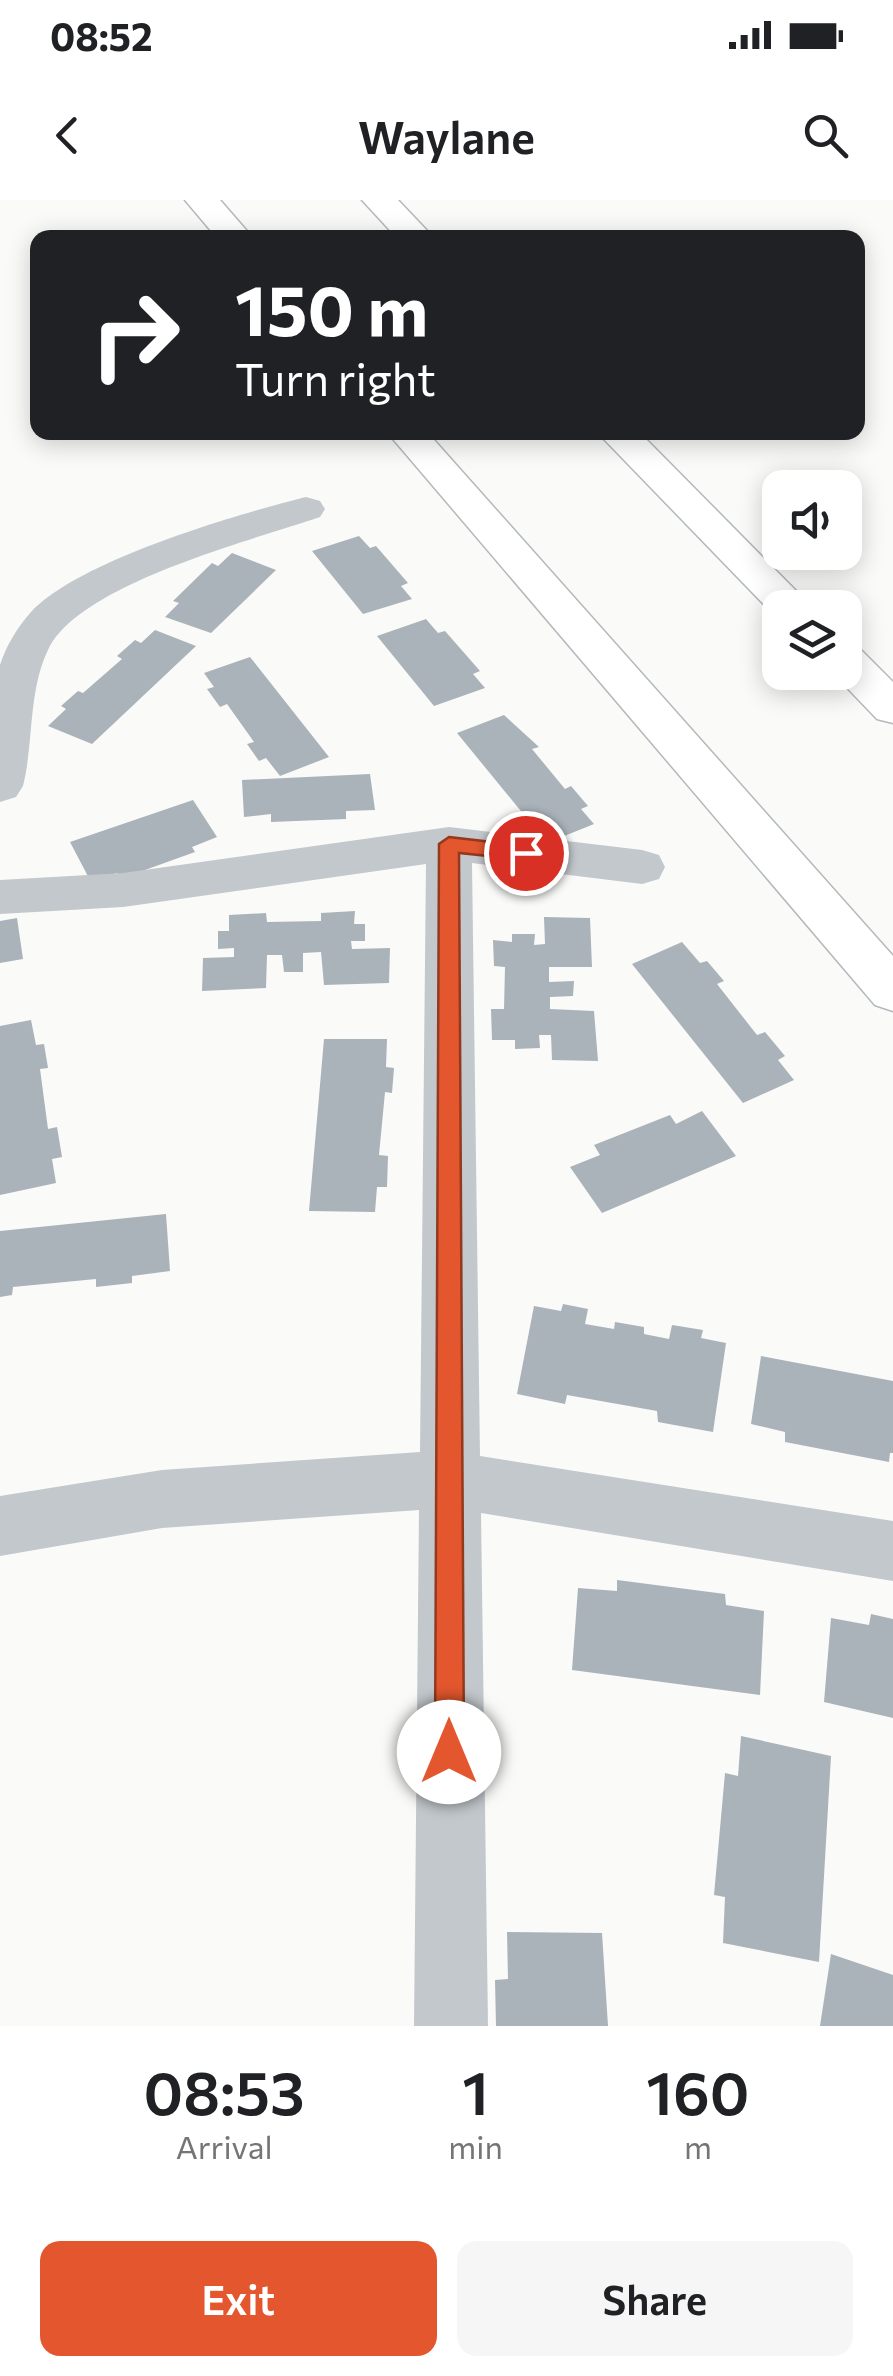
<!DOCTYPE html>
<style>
body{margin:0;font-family:Commissioner,sans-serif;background:#f6f6f6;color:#202124;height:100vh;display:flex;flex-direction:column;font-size:38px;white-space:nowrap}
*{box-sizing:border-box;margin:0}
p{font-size:32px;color:#757577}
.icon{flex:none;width:55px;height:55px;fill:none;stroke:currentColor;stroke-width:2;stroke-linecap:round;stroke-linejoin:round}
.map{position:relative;height:1826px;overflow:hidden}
.sheet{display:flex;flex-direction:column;background:#fff;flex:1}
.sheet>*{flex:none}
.banner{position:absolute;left:30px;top:30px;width:835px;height:210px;border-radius:20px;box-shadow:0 5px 25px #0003;background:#202124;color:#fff;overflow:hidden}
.controls{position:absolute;left:762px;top:270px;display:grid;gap:20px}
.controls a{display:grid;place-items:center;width:100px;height:100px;border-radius:20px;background:#fff;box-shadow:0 5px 25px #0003;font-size:50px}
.pin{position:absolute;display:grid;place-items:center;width:85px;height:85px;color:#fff;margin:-42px;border:5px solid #fff;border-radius:50%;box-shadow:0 2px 10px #0007}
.me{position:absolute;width:110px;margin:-55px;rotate:0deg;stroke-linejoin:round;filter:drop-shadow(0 0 8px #0008)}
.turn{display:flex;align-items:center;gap:35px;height:210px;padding:0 40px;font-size:45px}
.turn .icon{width:130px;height:130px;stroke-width:2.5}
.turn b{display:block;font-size:70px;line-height:85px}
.eta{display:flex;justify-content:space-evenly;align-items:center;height:170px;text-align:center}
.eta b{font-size:60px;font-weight:600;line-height:70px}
.action{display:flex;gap:20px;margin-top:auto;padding:20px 40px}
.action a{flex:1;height:115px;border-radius:20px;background:#e4572e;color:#fff;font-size:40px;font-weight:600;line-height:115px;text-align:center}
.action a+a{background:#f6f6f6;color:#202124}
.status{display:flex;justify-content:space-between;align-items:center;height:70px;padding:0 50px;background:#fff;direction:ltr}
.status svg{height:28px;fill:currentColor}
header{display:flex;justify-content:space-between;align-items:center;height:130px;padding:0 40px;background:#fff;font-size:45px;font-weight:600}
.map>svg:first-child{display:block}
</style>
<div class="status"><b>08:52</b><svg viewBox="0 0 49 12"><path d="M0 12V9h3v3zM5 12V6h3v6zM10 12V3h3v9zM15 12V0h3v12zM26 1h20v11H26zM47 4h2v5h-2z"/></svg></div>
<header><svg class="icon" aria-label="back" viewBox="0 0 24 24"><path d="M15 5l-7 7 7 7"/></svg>Waylane<svg class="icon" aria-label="search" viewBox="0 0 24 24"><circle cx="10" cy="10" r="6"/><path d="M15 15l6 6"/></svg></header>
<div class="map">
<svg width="893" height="1826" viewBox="0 0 893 1826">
<rect width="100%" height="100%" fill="#fafaf8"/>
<g fill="#aab3b9">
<polygon points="359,336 370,348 376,346 408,383 401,386 412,399 363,414 312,351"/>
<polygon points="232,353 276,370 211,433 165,417 179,403 173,401 212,363 218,366"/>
<polygon points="426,419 438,433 445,431 480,471 473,474 485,488 434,506 377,436"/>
<polygon points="155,430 196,446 92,544 48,526 66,509 61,506 78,491 83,493 122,459 117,456 135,440 141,443"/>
<polygon points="250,457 329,557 280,576 266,558 259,561 247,544 254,542 227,504 220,507 207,489 214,487 204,473"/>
<polygon points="504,515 539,547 532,549 565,589 571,586 588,606 581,609 594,624 547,643 457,533"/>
<polygon points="370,574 375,610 346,611 346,619 271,622 271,614 244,617 242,580"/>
<polygon points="193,600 217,637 192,647 195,652 120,679 117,673 91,682 70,642"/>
<polygon points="355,711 354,724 365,724 365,741 351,741 352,749 390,748 389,783 324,785 321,752 303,753 303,772 284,772 282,755 267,755 266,788 202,791 203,758 234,757 234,748 218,749 218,731 229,731 229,715 266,713 267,722 321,721 321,713"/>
<polygon points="544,717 590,718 592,767 549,767 549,782 574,781 573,796 550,797 550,809 594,811 598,861 552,860 551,835 539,835 540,848 515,849 515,840 492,840 491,809 504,809 505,767 494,766 493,740 512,742 512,734 535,734 534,745 545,744"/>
<polygon points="17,718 23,759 0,763 0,721"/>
<polygon points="682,742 700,763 707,761 724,781 717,784 757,835 765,832 785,856 778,860 794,880 743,903 632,764"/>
<polygon points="31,820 36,845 44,844 48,868 40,869 48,929 57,927 62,957 52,959 56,983 0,995 0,826"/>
<polygon points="324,839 387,839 386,867 394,868 392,893 385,892 379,955 388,956 387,987 377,987 375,1012 309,1011"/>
<polygon points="702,911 736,956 602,1013 570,967 600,955 594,945 670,915 676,924"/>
<polygon points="166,1014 170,1071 132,1076 132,1083 96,1087 96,1079 13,1087 12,1095 0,1097 0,1031"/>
<polygon points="563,1104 588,1109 585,1124 614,1129 615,1122 644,1127 644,1134 669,1139 672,1125 703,1130 701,1138 726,1143 713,1232 658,1222 657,1211 567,1195 565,1204 517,1194 534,1106 561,1111"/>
<polygon points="761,1156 893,1181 893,1253 890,1253 889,1262 785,1242 785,1232 751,1224"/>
<polygon points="617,1380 725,1394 726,1405 764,1411 760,1495 572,1470 578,1388 617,1391"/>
<polygon points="871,1414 893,1419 893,1518 824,1502 831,1418 869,1425"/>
<polygon points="741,1536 831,1556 819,1762 723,1743 725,1697 714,1695 725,1573 738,1576"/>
<polygon points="507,1732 602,1733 608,1826 496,1826 495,1780 508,1779"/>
<polygon points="831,1754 893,1775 893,1826 820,1826"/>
</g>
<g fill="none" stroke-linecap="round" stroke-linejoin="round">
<defs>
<g id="trunk">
<polygon points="185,0 220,0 253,38 217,38"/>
<polygon points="362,0 398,0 434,38 397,38"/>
<polygon points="387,232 427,232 893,756 893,811 875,805"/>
<polygon points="597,232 639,232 813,408 780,408 780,418 777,418"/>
<polygon points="845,446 861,450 893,482 893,523 877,519 832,472 845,472"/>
</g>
</defs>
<use href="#trunk" stroke="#b4b9bd" stroke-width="3"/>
<g fill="#c3c8cc" fill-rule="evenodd">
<path d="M306 297 320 301 325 309 320 317C253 340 78 384 48 450 28 491 34 542 23 586L16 597 0 602V465C6 446 17 428 31 412 80 360 235 315 306 297Z"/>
<polygon points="449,627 642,650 659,655 665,667 659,679 642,684 472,663 480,1256 893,1321 893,1381 481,1313 488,1826 414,1826 419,1310 162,1328 0,1356 0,1296 162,1270 420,1252 426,664 123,707 0,714 0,680 123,673"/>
</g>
<use href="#trunk" fill="#fff" fill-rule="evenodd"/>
</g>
<polygon fill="#e4572e" stroke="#94391e" stroke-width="2.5" points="449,637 526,646 536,653 526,660 459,653 464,1552 460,1563 449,1567 439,1563 435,1552 439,644"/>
</svg>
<div class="controls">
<a><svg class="icon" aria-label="sound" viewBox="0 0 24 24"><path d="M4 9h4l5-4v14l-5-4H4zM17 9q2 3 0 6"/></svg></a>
<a><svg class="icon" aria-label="layers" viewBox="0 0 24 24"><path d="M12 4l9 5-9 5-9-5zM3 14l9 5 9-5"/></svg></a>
</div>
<div class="pin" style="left:526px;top:653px;background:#d93025"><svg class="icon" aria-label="arrive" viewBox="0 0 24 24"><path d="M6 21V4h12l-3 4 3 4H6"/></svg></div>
<svg class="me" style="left:449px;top:1552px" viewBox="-20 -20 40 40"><circle r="19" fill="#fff"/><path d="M0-13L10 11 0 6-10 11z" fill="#e4572e"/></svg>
<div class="banner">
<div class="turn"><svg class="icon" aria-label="right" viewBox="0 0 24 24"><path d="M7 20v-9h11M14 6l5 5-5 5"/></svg><div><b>150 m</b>Turn right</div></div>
</div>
</div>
<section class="sheet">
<div class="eta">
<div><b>08:53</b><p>Arrival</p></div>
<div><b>1</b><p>min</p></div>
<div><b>160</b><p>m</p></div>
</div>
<div class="action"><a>Exit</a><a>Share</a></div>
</section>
